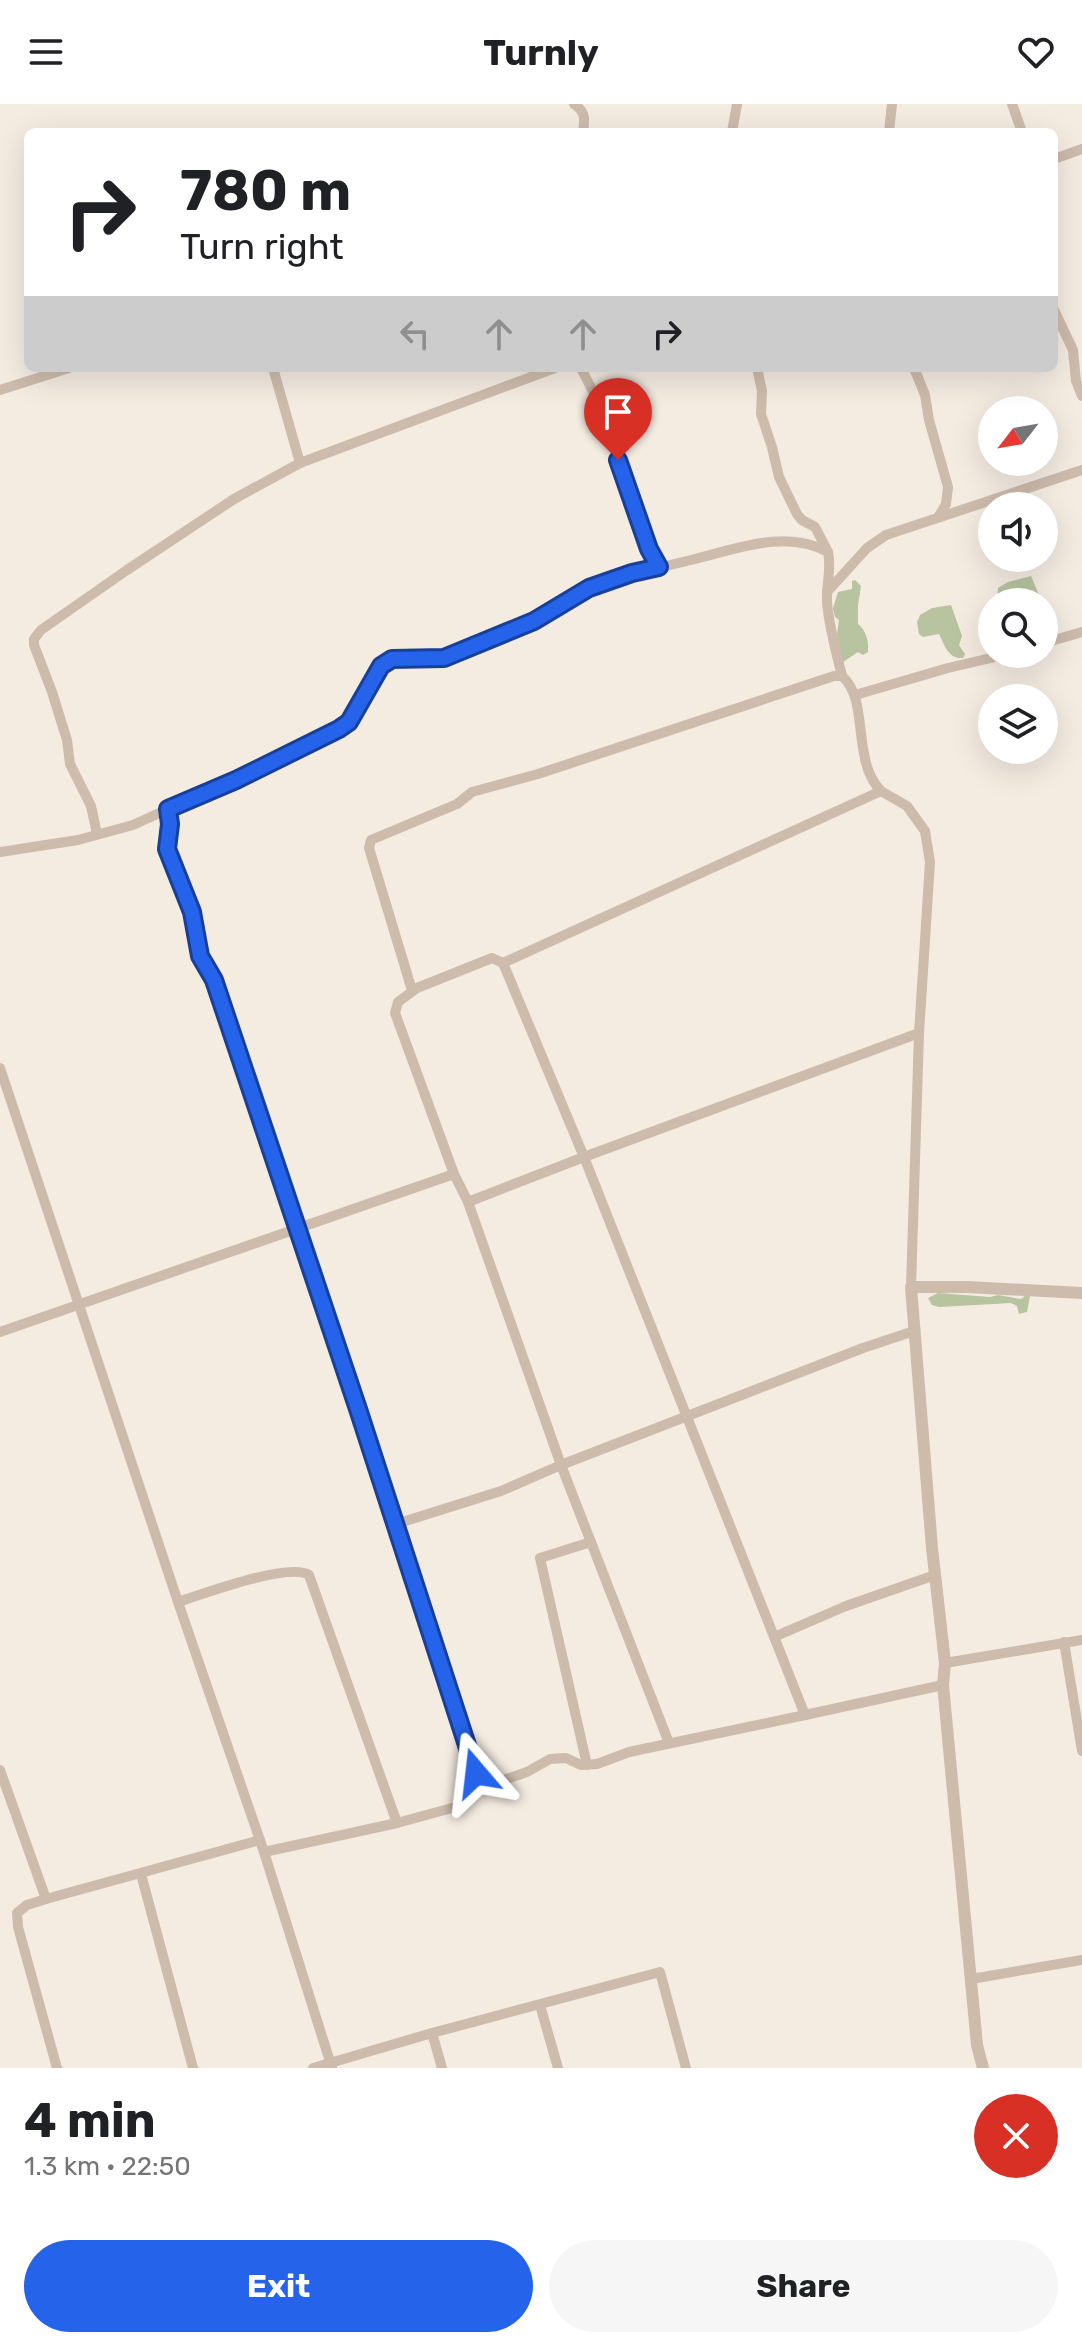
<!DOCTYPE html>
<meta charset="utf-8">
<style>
body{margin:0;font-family:Rubik,sans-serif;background:#f6f6f6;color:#202124;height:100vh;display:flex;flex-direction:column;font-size:30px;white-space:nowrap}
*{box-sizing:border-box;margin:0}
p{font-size:26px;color:#757577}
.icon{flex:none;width:44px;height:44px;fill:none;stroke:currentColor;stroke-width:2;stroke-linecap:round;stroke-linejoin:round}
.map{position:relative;height:1964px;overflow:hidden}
.sheet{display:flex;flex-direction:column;background:#fff;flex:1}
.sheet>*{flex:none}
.guide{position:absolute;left:24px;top:24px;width:1034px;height:244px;border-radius:12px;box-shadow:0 8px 32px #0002;background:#fff;color:#202124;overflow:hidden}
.needle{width:52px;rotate:239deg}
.controls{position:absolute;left:978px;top:292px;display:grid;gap:16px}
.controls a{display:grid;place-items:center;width:80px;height:80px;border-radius:50%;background:#fff;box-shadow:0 8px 32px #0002;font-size:40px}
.pin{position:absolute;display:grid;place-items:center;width:68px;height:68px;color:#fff;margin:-82px -34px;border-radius:50% 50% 50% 0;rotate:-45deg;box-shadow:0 0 8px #0007}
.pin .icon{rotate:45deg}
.me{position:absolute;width:88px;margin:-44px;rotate:343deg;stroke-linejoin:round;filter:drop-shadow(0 0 6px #0008)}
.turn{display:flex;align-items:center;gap:28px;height:168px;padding:0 24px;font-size:36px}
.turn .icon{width:104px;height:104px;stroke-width:2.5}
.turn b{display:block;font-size:56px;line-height:68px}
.lanes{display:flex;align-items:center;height:76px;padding:0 24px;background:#0003;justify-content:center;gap:40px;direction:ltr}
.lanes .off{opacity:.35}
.round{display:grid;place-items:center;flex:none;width:84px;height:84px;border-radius:42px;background:#f6f6f6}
.headline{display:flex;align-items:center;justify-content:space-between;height:136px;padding:0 24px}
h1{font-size:48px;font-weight:700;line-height:60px}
.button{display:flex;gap:16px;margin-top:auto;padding:16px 24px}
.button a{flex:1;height:92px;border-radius:48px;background:#2563eb;color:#fff;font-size:32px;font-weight:700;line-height:92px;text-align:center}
.button a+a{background:#f6f6f6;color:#202124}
header{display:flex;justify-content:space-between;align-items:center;height:104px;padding:0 24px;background:#fff;font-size:36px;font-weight:700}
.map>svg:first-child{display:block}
</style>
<header><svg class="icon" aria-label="menu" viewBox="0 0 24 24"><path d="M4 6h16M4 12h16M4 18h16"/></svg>Turnly<svg class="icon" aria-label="heart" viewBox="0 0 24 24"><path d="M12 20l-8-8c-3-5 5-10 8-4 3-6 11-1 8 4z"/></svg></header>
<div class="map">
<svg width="1082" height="1964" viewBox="0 0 1082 1964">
<rect width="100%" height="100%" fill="#f4ebe1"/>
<g fill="#b8c4a0">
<polygon points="1031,472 1042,498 997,498 998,484 1008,478"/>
<path d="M855 476 861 482 858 501V520C866 526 869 538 868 548L863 551 858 548 843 558 837 531 839 516 835 513 833 504 838 488 852 485V477Z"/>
<path d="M951 501 962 532 959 541 965 550 963 554C948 555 945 542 939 530L923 533 919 530 917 518 920 511 932 504Z"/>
<polygon points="938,1189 990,1193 998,1191 1021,1195 1025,1192 1030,1192 1027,1208 1019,1210 1017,1202 1011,1199 939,1203 932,1201 928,1194"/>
</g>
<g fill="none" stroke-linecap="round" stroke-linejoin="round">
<g stroke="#cdbbac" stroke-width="10">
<path d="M574 0C586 8 585 15 583 28"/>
<polyline points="1012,0 1022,28"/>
<polyline points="732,28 737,0"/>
<polyline points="889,28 892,0"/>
<polyline points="1054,55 1082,45"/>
<polyline points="1054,206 1073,246 1076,277 1082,292"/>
<polyline points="273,264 300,359"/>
<polyline points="581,264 605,311 618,356 649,445 659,463"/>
<polyline points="757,264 762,287 761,310 772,343 779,373 797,410 802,416 815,423 828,448"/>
<polyline points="914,264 925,291 929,316 948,383 946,400 939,412"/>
<polyline points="0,286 69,264"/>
<polyline points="827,488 867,444 886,431 1082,366"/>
<polyline points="1044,539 1082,528"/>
<polyline points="855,591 948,564 1008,550"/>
<path d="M168 705 236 676 339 625C364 608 364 570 388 558 405 548 429 559 448 552 480 541 514 528 544 512 560 503 574 490 591 484 624 472 657 464 691 456 734 446 785 424 828 448 832 465 826 481 827 498 829 523 836 548 842 572"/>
<polyline points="97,730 91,702 70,660 67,636 52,588 34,541 34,535 41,526 127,466 234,395 300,359 555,264"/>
<polyline points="0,748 78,736 133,721 168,705 170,720 167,745 192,808 200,852 214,876 396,1420 480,1684 463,1701 397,1719 264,1748"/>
<path d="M411 883 369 744 371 736 457 700 472 688 538 670 834 572H842C870 596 851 657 881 687"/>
<polyline points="919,929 584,1053 805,1611 943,1581"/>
<polyline points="0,964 179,1501 264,1748 332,1964"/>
<polyline points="454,1070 395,909 398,898 417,884 492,854 503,859"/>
<polyline points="468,1098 561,1361 669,1639"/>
<polyline points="0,1228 454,1070 468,1098 584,1053 503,859 881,687 907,702 925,727 930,758 919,929 911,1183"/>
<polyline points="396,1420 501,1387 561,1361 863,1244 914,1227"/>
<path d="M178 1498C203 1490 289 1458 309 1471L397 1719"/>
<polyline points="774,1533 846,1502 935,1471"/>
<polyline points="1064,1538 1082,1647"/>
<polyline points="945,1559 1082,1536"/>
<polyline points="587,1661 540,1454 591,1438"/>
<polyline points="0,1666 46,1795"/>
<polyline points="480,1684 527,1668 550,1655 566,1654 581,1661 597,1660 629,1648 805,1611"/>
<polyline points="141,1770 193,1964"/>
<polyline points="971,1875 1082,1856"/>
<polyline points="540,1901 558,1964"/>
<polyline points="432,1929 442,1964"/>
<polyline points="57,1964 18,1823 17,1809 27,1801 46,1795 260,1736"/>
<polyline points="313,1964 432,1929 660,1868 686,1964"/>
</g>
<polyline stroke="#cdbbac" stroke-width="12" points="983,1964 977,1941 943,1581 945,1559 932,1444 911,1183 967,1183 1082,1189"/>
</g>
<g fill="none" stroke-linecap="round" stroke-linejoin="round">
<defs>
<polyline id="route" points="476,1669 358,1305 214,876 200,852 192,808 167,745 170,720 168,705 236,676 339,625 349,618 381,562 392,555 444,554 534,517 589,484 632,469 659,463 649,445 618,356"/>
</defs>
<use href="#route" stroke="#184099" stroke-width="20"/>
<use href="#route" stroke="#2563eb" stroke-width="14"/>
</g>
</svg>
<div class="controls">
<a><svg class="needle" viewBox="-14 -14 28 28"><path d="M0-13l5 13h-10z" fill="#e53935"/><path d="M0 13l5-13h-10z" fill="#757577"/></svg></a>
<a><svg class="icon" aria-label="sound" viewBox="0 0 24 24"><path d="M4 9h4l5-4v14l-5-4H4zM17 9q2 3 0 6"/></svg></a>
<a><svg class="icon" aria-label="search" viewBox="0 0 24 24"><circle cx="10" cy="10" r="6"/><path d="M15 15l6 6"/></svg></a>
<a><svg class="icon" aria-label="layers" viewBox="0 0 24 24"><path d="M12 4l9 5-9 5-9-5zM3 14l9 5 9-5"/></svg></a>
</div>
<div class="pin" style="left:618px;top:356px;background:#d93025"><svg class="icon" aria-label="arrive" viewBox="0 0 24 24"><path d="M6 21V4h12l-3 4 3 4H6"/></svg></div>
<svg class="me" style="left:476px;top:1669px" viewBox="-20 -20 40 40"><path d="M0-17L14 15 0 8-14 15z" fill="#2563eb" stroke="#fff" stroke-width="4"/></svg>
<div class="guide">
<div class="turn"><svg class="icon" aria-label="right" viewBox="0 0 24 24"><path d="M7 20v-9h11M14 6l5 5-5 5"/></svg><div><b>780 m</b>Turn right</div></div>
<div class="lanes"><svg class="icon off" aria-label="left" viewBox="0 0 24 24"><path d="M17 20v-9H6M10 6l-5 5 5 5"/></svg><svg class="icon off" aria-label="ahead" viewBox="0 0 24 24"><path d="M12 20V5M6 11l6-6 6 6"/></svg><svg class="icon off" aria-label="ahead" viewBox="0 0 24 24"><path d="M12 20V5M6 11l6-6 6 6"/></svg><svg class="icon" aria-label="right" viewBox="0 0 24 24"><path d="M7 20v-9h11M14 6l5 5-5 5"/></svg></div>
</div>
</div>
<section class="sheet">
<div class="headline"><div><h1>4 min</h1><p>1.3 km · 22:50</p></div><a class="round" style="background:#d93025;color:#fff"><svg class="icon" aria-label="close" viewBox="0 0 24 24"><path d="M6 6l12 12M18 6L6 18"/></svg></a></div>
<div class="button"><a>Exit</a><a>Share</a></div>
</section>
